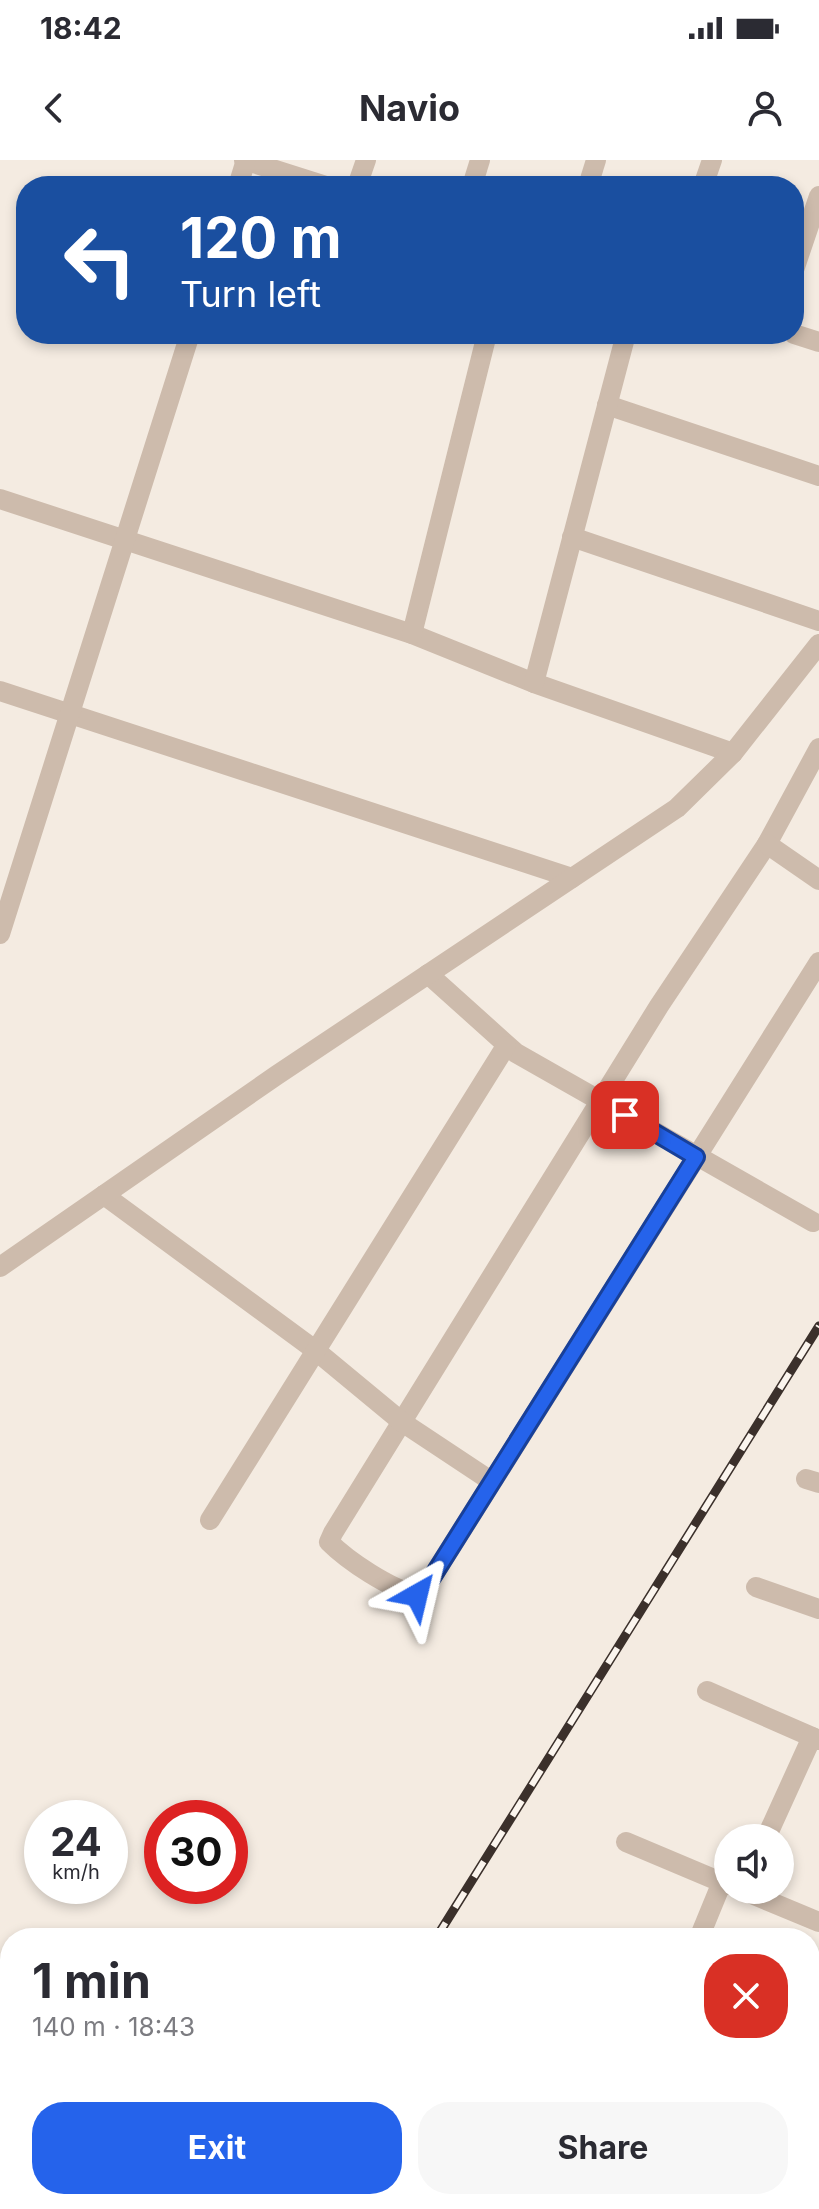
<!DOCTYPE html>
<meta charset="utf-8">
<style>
body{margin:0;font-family:Inter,sans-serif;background:#f7f7f7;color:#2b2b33;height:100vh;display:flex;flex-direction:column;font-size:30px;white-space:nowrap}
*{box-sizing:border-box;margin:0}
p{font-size:26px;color:#7c7c81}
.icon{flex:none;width:44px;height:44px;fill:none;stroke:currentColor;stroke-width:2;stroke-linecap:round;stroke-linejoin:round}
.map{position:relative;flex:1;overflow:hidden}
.sheet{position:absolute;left:0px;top:1768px;width:820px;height:282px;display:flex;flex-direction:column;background:#fff;border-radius:32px 32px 0 0;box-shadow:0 4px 12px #0003}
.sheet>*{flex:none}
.top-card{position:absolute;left:16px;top:16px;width:788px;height:168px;border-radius:32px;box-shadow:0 4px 12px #0003;background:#1a4fa0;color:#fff;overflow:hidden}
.tools{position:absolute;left:714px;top:1664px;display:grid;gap:16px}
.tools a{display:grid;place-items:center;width:80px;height:80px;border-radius:50%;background:#fff;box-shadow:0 4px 12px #0003;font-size:40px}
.speed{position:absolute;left:24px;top:1640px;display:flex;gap:16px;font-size:40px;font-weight:700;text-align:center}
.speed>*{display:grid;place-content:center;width:104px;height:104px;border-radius:50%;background:#fff;box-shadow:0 4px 12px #0003;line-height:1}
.speed small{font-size:20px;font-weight:400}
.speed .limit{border:12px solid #d22;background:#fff;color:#111}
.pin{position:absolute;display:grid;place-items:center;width:68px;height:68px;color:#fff;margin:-34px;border-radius:16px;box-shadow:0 4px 12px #0006}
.me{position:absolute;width:88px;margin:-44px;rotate:37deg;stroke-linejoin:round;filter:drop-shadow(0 0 6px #0008)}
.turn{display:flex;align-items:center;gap:28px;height:168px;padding:0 32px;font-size:36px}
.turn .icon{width:104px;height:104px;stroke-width:2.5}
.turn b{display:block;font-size:56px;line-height:68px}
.round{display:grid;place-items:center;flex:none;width:84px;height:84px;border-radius:32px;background:#f7f7f7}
.head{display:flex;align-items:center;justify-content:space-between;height:136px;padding:0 32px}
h1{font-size:48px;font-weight:700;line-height:60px}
.cta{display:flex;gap:16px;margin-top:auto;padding:16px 32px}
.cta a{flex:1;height:92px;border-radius:32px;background:#2563eb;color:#fff;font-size:32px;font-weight:700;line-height:92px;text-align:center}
.cta a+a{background:#f7f7f7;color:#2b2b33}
.status{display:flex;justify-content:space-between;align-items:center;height:56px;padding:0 40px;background:#fff;direction:ltr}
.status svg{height:22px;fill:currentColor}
header{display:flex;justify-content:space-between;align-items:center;height:104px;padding:0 32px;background:#fff;font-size:36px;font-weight:700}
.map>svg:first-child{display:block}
</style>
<div class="status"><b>18:42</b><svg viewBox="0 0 49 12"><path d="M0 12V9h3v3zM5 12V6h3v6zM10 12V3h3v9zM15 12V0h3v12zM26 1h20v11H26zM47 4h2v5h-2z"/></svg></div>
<header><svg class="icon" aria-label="back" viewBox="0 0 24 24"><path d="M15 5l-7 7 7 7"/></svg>Navio<svg class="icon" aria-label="person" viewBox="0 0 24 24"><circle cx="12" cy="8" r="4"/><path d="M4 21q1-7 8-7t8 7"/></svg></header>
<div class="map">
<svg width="819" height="2049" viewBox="0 0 819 2049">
<rect width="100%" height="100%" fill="#f4ebe1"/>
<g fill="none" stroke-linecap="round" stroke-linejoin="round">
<g stroke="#cdbbac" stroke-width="20">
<polyline points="244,0 326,26"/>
<polyline points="238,26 246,0"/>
<polyline points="357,26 366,0"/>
<polyline points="472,26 480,0"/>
<polyline points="588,26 596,0"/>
<polyline points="703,26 712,0"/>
<polyline points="794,110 819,36"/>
<polyline points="794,174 819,182"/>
<polyline points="607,245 819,316"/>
<polyline points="0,339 412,474 534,523 733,593"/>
<polyline points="572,377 819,461"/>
<polyline points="412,474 487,174"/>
<polyline points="534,523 626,174"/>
<polyline points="0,531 572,718"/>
<path d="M819 588 767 684 659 846 333 1373 329 1382C348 1401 390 1429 417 1435L426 1427 819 802"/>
<polyline points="767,684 819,720"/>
<polyline points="0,774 190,174"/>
<polyline points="428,814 516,893 813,1062"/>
<polyline points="104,1035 315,1190 402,1262 491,1321"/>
<polyline points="0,1107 277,915 677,648 733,593 819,484"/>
<polyline points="806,1319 819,1323"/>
<polyline points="210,1360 506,886"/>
<polyline points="756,1427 819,1449"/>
<polyline points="707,1531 819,1580"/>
<polyline points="766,1678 812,1577"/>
<polyline points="626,1682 728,1725"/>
<polyline points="742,1730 819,1762"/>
<polyline points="699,1778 722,1722"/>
<polyline points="658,2040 681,2049"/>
<polyline points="479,2049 483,2040"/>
<polyline points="584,2049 588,2040"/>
</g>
<defs>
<g id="rail">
<polyline points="436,1778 819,1166"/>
<polyline points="266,2049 272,2040"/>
</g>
</defs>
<use href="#rail" stroke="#3b302b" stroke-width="9"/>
<use href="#rail" stroke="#fbf5ee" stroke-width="6" stroke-dasharray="18" stroke-linecap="butt"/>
</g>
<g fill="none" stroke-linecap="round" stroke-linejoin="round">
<defs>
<polyline id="route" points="417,1435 426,1427 696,997 625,955"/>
</defs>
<use href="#route" stroke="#184099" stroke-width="20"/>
<use href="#route" stroke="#2563eb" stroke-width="14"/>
</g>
</svg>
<div class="tools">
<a><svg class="icon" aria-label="sound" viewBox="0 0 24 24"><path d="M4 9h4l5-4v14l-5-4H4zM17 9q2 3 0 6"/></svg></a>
</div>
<div class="speed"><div>24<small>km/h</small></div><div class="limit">30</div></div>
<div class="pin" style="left:625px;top:955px;background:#d93025"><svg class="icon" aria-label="arrive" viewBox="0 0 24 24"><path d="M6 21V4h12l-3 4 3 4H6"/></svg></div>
<svg class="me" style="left:417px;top:1435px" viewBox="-20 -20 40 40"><path d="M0-17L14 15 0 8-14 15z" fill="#2563eb" stroke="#fff" stroke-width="4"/></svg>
<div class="top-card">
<div class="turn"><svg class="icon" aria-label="left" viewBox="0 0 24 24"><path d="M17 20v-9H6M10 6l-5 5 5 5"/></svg><div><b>120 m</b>Turn left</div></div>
</div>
<section class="sheet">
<div class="head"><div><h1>1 min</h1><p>140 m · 18:43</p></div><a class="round" style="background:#d93025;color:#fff"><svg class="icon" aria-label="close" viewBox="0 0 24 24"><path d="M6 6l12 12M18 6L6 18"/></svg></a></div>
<div class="cta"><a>Exit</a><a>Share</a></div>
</section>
</div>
